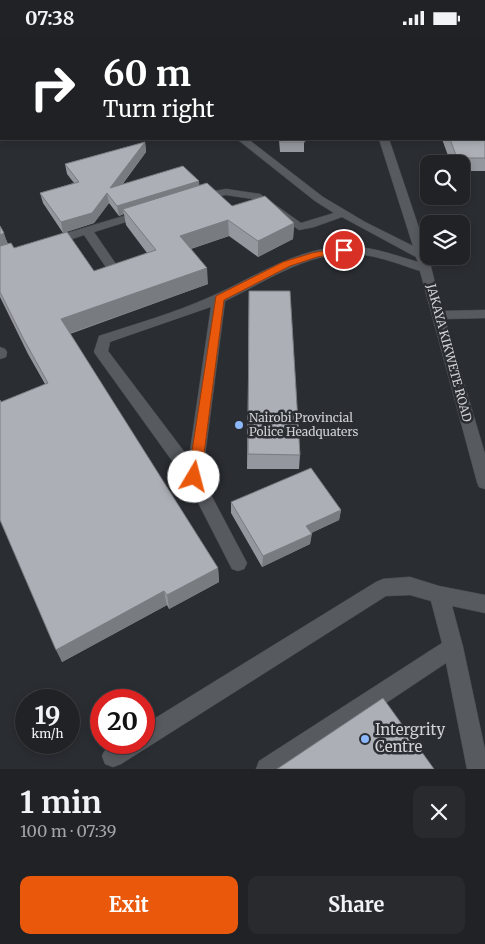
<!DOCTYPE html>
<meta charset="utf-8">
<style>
body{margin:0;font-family:Merriweather,serif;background:#282a2e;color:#f1f3f6;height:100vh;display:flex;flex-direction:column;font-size:19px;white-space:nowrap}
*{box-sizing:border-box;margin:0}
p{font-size:16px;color:#a2a4a7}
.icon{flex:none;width:28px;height:28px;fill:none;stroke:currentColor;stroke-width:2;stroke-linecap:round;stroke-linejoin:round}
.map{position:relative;height:734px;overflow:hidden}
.drawer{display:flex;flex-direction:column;background:#202226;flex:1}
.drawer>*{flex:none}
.guide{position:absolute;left:0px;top:0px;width:485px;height:105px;box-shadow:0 2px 8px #0003,0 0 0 1px #3d3f43;background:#202124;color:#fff;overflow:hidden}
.buttons{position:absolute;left:420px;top:120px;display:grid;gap:10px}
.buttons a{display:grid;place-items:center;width:50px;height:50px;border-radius:10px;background:#202226;box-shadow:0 2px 8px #0003,0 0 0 1px #3d3f43;font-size:25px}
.speed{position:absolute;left:15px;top:654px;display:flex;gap:10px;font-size:25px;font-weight:700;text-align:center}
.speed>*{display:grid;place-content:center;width:65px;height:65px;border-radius:50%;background:#202226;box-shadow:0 2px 8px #0003,0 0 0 1px #3d3f43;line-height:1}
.speed small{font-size:12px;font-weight:400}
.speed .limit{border:8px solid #d22;background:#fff;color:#111}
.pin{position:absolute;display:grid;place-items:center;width:42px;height:42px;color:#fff;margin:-21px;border:2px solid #fff;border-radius:50%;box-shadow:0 1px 5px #0007}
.me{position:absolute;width:55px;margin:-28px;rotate:8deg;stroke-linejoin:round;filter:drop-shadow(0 0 4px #0008)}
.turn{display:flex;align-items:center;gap:18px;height:105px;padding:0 20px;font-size:22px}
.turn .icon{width:65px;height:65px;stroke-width:2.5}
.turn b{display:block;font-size:35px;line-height:42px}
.round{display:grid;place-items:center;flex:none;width:52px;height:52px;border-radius:10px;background:#282a2e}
.head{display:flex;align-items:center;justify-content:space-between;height:85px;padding:0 20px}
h1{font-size:30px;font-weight:700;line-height:38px}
.action{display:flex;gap:10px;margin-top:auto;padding:10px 20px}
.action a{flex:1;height:58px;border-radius:10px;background:#ea580c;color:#fff;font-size:20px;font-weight:700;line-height:58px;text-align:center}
.action a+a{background:#282a2e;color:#f1f3f6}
.status{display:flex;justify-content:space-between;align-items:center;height:35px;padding:0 25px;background:#202226;direction:ltr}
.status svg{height:14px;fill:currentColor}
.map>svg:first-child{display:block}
</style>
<div class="status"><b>07:38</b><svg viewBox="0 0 49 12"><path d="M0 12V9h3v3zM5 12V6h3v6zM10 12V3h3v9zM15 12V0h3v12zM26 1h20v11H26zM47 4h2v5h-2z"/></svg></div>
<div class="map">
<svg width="485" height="734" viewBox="0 0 485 734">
<rect width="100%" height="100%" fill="#2a2d32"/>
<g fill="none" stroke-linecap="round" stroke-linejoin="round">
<defs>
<g id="minor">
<polygon points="104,0 112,0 113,1 105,1"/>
<polygon points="346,0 354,0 355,1 347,1"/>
<polygon points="1,38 1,44 0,45 0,39"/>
<path d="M237 104H248L323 162 365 187 413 211 379 104H389L428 220 442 276 485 275V283L445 284 485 419V454L479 452 477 447 420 236C402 230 384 223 365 220 314 212 269 245 225 266L202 443 247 528 244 534 238 536 232 534 188 448 96 320 94 317 99 301C136 289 174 278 210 262 256 242 303 208 355 212 377 213 397 221 418 227L416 222 342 182 314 192 299 195 253 164 226 160 193 164 192 162 193 160 226 154 260 159 301 188 334 178 315 166ZM211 272 189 423 108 316 110 307Z"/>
<polygon points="144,175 148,176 150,178 148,180 94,197 122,238 120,241 112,241 84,200 51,211 45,207 47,204"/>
<polygon points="0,312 5,314 7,317 6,322 0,324"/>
<path d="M410 542 439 551 485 560V578L452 571 463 612 485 715V734H467L446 628 287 734H256L259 726 442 608 431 566 410 560 386 561 121 729 113 732 105 729 102 721C109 703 127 708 144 708V690L376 547 383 544Z"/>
</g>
</defs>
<use href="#minor" stroke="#484b4e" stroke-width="1"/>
<use href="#minor" fill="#575b60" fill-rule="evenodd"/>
</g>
<g fill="#94979d">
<polygon points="0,0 85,0 85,1 1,1 1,26 0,26"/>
<polygon points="424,0 485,0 485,136 461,136 461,129 451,129 442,104 484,104 484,1 425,1"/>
<polygon points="279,104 304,104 304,117 280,117"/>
<polygon points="145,107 146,117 122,150 199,146 199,151 232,171 294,188 293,204 258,222 229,201 191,214 208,249 70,299 218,533 219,547 169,574 167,570 62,627 1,367 45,349 28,319 0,262 0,191 8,209 14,213 94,236 147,218 126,190 124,179 119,181 109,168 94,188 63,198 43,168 40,158 74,148 67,139 65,129"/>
<polygon points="249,256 300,420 299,434 247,434"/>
<polygon points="231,467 341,475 339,485 311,498 310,509 262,532 231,478"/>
</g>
<g fill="#787b7f">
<polygon points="145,107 146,117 112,163 110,153"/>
<polygon points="199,146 200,156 123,174 124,179 119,181 117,171"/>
<polygon points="107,158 109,168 94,188 63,198 61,187"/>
<polygon points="228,185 229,201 181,217 180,201"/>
<polygon points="294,188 293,204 258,222 258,206"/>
<polygon points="4,198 9,214 0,217 0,200"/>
<polygon points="207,233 208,249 65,300 61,284"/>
<polygon points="341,475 339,485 305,501 306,491"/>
<polygon points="312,499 310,509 262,532 263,521"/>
<polygon points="218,533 219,547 169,574 167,560"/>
<polygon points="164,556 167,570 62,627 56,615"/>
</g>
<g fill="#acb0b6" stroke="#787b7f">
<polygon points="0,0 84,0 84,1 1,1 1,16 0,16"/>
<rect x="188" y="0" width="75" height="1"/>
<polygon points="457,0 485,0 485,123 457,123 450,104 484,104 484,1 458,1"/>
<polygon points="281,104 304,104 305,107 281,107"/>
<polygon points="145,107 110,153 183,131 199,146 117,171 107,158 92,178 61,187 40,158 79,147 65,129"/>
<polygon points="207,148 232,171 265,161 294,188 258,206 228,185 180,201 207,233 61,284 218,533 167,560 164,556 56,615 0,485 0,365 1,367 48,348 23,303 0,257 0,211 11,208 14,213 67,197 94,236 156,215 123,174"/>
<polygon points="0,191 4,198 0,200"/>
<polygon points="249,256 290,256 300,420 248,419"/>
<polygon points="311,433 341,475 306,491 312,499 263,521 231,467"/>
<polygon points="383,663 434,734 277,734"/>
</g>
<polygon fill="#ea580c" stroke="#983908" points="344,212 347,213 347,217 317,222 290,231 224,265 201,442 199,446 190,446 188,442 216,261 283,227 312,218"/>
<g fill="#8cb9fc" stroke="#2a2d32" stroke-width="2">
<circle cx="239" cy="390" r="5"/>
<circle cx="365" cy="704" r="5"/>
</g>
<g text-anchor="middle" stroke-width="5" stroke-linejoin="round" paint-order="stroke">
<g font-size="12" fill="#d0d2d5" stroke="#2a2d32">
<text transform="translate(449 318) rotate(75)" y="4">JAKAYA KIKWETE ROAD</text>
</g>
<g font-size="12" fill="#d0d2d5" stroke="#2a2d32" text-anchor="start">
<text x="249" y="387">Nairobi Provincial<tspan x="249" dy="14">Police Headquaters</tspan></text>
</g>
<g font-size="15" fill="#d0d2d5" stroke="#2a2d32" text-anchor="start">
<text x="375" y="700">Intergrity<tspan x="375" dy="17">Centre</tspan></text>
</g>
</g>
</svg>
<div class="buttons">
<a><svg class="icon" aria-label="search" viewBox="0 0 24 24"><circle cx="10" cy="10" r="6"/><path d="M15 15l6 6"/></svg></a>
<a><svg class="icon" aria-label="layers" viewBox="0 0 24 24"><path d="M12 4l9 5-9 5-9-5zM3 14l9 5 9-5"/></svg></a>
</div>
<div class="speed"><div>19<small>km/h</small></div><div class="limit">20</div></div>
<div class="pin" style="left:344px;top:215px;background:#d93025"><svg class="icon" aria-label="arrive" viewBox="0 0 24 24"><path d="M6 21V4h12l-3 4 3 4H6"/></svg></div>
<svg class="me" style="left:194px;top:442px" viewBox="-20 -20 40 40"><circle r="19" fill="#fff"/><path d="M0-13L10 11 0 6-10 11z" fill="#ea580c"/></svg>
<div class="guide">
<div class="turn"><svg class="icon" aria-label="right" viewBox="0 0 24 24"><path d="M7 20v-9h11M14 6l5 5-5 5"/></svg><div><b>60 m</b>Turn right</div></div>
</div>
</div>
<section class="drawer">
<div class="head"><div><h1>1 min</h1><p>100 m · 07:39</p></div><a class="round"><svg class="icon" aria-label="close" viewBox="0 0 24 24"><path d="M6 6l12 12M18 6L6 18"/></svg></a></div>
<div class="action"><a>Exit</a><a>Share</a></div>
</section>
